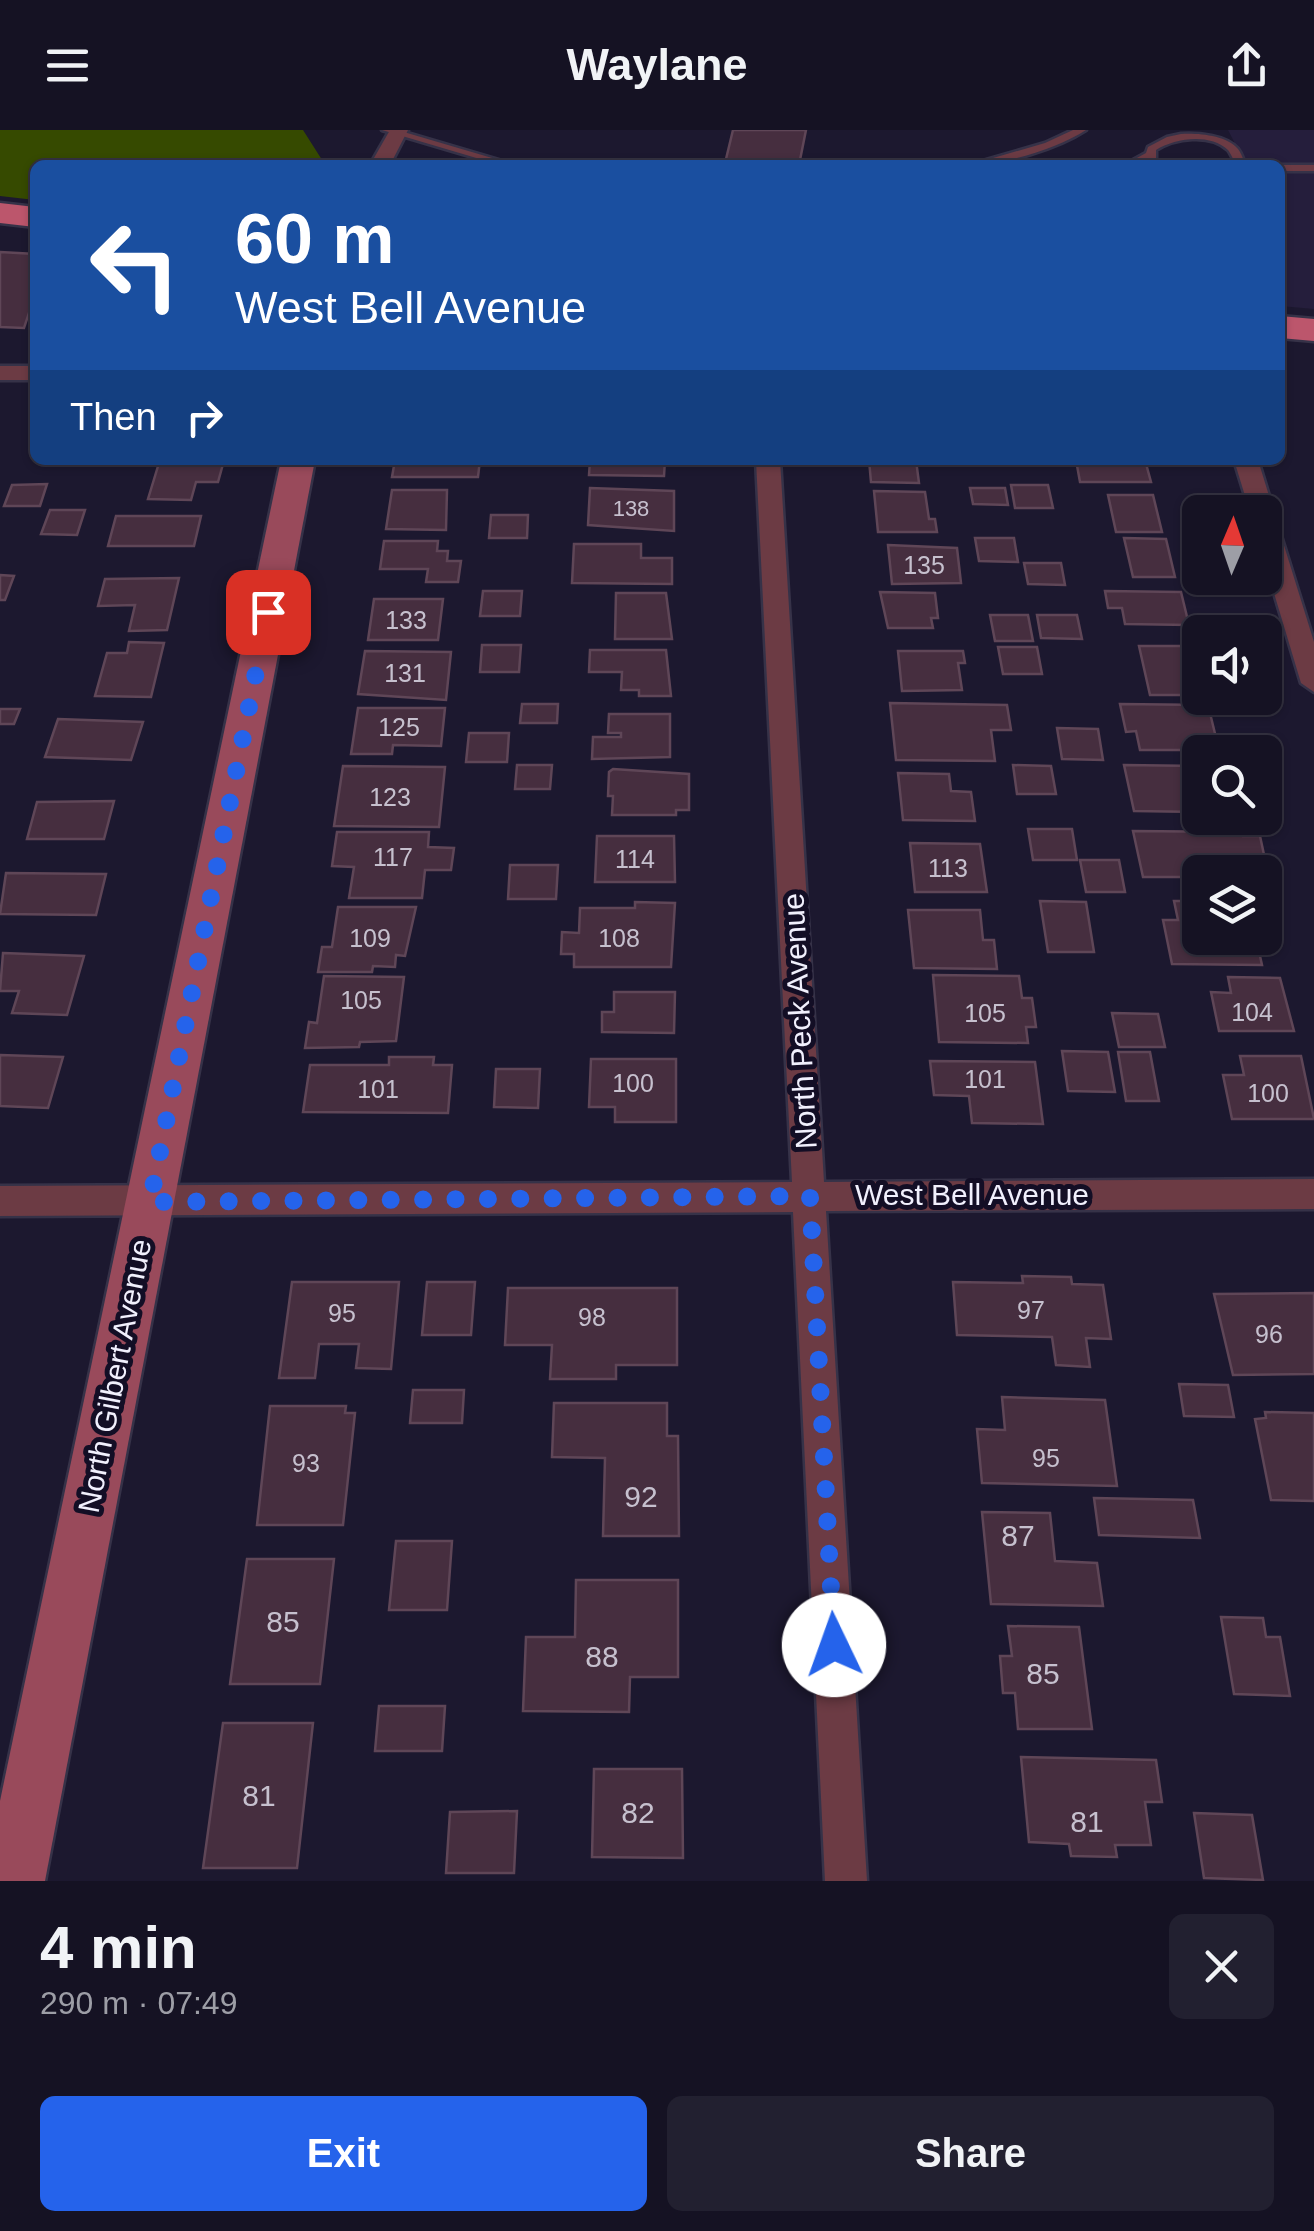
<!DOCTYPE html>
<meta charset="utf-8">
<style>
body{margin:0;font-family:Arial,sans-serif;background:#222030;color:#f1f3f6;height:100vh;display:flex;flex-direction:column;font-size:38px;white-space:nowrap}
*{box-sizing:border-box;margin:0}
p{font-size:32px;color:#9d9ea6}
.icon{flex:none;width:55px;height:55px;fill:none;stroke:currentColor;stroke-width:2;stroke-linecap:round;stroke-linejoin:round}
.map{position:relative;height:1751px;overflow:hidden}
.drawer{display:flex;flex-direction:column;background:#151223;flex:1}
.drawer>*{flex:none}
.banner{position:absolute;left:30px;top:30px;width:1255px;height:305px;border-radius:15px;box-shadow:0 2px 8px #0004,0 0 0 2px #343241;background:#1a4fa0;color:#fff;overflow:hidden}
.needle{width:65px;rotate:2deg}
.controls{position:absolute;left:1182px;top:365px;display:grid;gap:20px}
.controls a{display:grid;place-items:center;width:100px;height:100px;border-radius:15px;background:#151223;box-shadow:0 2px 8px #0004,0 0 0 2px #343241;font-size:50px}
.pin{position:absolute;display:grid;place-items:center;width:85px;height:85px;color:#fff;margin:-42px;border-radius:20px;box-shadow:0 5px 15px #0006}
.me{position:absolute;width:110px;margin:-55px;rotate:357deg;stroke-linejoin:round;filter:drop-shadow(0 0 8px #0008)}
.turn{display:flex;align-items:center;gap:35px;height:210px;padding:0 40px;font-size:45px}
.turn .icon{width:130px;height:130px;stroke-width:2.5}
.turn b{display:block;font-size:70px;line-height:85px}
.then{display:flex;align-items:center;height:95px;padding:0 40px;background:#0003;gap:20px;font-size:38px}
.round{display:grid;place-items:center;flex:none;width:105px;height:105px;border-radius:15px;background:#222030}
.summary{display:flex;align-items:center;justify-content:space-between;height:170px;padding:0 40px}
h1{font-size:60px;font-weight:700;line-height:75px}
.cta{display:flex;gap:20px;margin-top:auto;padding:20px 40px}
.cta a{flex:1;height:115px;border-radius:15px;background:#2563eb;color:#fff;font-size:40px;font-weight:700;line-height:115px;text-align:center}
.cta a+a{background:#222030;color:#f1f3f6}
header{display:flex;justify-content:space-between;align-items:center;height:130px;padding:0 40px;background:#151223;font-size:45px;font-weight:700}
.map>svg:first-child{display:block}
</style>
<header><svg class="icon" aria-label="menu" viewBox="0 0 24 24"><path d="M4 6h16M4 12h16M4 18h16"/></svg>Waylane<svg class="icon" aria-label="share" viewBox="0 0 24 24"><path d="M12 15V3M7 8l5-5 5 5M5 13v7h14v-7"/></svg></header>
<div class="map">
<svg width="1314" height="1751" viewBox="0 0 1314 1751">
<rect width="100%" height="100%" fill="#1c182f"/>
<polygon fill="#251e3c" points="1228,0 1314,0 1314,179 1280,176 1280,35 1246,35"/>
<polygon fill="#364a00" points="0,0 303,0 324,33 35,35 35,70 0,66"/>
<g fill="#462e3f" stroke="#5f4657" stroke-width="2.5">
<polygon points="733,0 806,0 799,35 744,35 745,30 726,29"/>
<polygon points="0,122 35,124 35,165 24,198 0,197"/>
<polygon points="480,330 478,347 392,347 395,330"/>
<polygon points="590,330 665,330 664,346 589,345"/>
<polygon points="869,330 916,330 919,353 871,352"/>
<polygon points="1076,330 1145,330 1151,352 1080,352"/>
<polygon points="159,333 223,334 218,352 196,352 191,370 148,369"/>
<polygon points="47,354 40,376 4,376 12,355"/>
<polygon points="1011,355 1048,355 1053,378 1015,378"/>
<polygon points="590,358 674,361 674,401 588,395"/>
<polygon points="970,358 1005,358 1008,375 973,374"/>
<polygon points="392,360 447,360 446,400 386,399"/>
<polygon points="874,361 925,362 929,389 935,389 937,402 878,402"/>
<polygon points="1108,365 1153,365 1162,402 1116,402"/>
<polygon points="50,380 85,380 77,405 41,404"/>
<polygon points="491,385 528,385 527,408 489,408"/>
<polygon points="116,386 201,386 194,416 108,416"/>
<polygon points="975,408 1014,408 1018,432 979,431"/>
<polygon points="1124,408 1166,409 1175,447 1133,447"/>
<polygon points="384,411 438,411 437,421 448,421 447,431 461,431 458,452 426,452 428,439 380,439"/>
<polygon points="574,414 641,414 641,428 672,428 672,454 572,453"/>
<polygon points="888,415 957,418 961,453 892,454"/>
<polygon points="1024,433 1061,433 1065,455 1028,454"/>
<polygon points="0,445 14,446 5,470 0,470"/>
<polygon points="179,448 167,500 129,501 135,475 98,476 105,449"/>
<polygon points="483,461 522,461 520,486 480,486"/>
<polygon points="1105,461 1181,462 1189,495 1125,494 1122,478 1108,478"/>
<polygon points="880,462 935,463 938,488 931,488 933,498 888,498"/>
<polygon points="616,463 666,463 672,509 615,509"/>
<polygon points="374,469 443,469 438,510 368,510"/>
<polygon points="990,485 1028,485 1033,511 995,511"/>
<polygon points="1037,485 1077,485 1082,509 1041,508"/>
<polygon points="129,512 164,513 151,567 95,566 107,523 127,523"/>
<polygon points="482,515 521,515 519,542 480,542"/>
<polygon points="1139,516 1193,516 1200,565 1150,565"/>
<polygon points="998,517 1037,517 1042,544 1003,544"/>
<polygon points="590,520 666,520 671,566 639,566 639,560 621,560 622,542 589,542"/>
<polygon points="365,521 451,522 446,570 358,564"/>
<polygon points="898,521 963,521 965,533 958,533 962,560 902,561"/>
<polygon points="890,573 1007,575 1011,600 991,600 995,631 896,630"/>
<polygon points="522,574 558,574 557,593 520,593"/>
<polygon points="1120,574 1208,575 1219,620 1140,620 1136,601 1126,602"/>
<polygon points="358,578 445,578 441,616 393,615 392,624 351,624"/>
<polygon points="0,579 20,579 14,594 0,594"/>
<polygon points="609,584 670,584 670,627 592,629 593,607 621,607 621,603 608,603"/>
<polygon points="58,589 143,592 131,630 45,627"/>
<polygon points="1057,598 1098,599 1103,630 1062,629"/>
<polygon points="469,603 509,603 507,632 466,632"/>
<polygon points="517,635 552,635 550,659 515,659"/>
<polygon points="1013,635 1051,636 1056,664 1017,664"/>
<polygon points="1124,635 1200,636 1200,682 1134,681"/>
<polygon points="343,636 445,637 439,697 334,696"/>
<polygon points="613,639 689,644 689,680 676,680 676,685 612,685 613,666 608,666 609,642"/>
<polygon points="898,643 949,644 951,661 971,662 975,691 903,690"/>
<polygon points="114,671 104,709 27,709 37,672"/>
<polygon points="1028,699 1072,699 1077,730 1033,730"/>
<polygon points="1133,701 1242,702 1243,706 1260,706 1266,734 1228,735 1229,742 1200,742 1200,747 1143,747"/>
<polygon points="337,702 429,702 428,717 454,718 451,740 425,740 422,768 349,768 354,737 332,736"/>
<polygon points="597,706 674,706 675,752 595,752"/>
<polygon points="910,713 980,714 987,762 915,762"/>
<polygon points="1080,730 1119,730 1125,762 1086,762"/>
<polygon points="510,735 558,735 556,769 508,769"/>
<polygon points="6,743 106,744 96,785 0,784"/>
<polygon points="1040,771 1086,772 1094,822 1048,822"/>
<polygon points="1174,771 1200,771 1200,808 1256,808 1262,835 1172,834 1163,790 1178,790"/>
<polygon points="635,772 675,773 671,837 574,837 574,824 561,824 562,802 579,803 580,778 635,778"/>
<polygon points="338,777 416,777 405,826 396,825 395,837 373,836 372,842 318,842 322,817 332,817"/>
<polygon points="908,780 980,780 983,810 994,810 997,839 914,838"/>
<polygon points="3,823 84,826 67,885 12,883 19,861 0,861"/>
<polygon points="933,845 1019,846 1022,868 1032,868 1036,897 1026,897 1028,913 939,912"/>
<polygon points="324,846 404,847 396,911 360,912 359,917 305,918 309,892 317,893"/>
<polygon points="1228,847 1280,848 1294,901 1219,901 1211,862 1231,863"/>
<polygon points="614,862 675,862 674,903 602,902 602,882 614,882"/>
<polygon points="1112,883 1158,884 1165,917 1119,917"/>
<polygon points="1062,921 1108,922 1115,962 1068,961"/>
<polygon points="1118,922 1150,922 1159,971 1126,971"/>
<polygon points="0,925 63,927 48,978 0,976"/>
<polygon points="1240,926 1301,926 1314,989 1232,989 1223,945 1244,945"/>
<polygon points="389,927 434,927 433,935 452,935 448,983 303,982 310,935 389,935"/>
<polygon points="591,929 676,929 676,992 615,992 615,977 589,977"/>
<polygon points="930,931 1035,932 1043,994 972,993 969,966 934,965"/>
<polygon points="496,939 540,939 538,978 494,977"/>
<polygon points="1022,1146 1071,1147 1072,1154 1103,1155 1111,1209 1086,1208 1090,1237 1056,1235 1052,1207 957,1205 953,1152 1023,1153"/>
<polygon points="292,1152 399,1152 391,1239 356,1238 359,1214 319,1214 315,1248 279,1248"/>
<polygon points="427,1152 475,1152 471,1205 422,1205"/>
<polygon points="508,1158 677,1158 677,1235 616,1235 616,1249 550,1249 552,1215 505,1215"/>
<polygon points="1314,1163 1314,1244 1233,1245 1214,1164"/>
<polygon points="1179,1254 1228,1255 1234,1287 1184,1286"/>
<polygon points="413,1260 464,1260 462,1293 410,1293"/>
<polygon points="1002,1267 1105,1270 1117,1356 982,1353 977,1299 1005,1300"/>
<polygon points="554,1273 667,1273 667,1306 678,1306 679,1406 603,1406 605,1328 552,1327"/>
<polygon points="270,1276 346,1276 345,1283 355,1283 343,1395 257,1395"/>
<polygon points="1265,1282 1314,1283 1314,1371 1271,1370 1255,1289 1266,1288"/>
<polygon points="1094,1368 1193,1370 1200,1408 1099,1405"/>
<polygon points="982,1382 1050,1383 1055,1431 1097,1433 1103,1476 991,1474"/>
<polygon points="396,1411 452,1411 447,1480 389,1480"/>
<polygon points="247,1429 334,1429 320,1554 230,1554"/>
<polygon points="576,1450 678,1450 678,1547 630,1547 629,1582 523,1581 526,1507 575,1507"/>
<polygon points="1221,1487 1263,1488 1266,1507 1280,1507 1290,1566 1234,1564"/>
<polygon points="1008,1496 1079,1497 1092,1599 1018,1599 1015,1563 1003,1563 1000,1526 1012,1526"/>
<polygon points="379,1576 445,1576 442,1621 375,1621"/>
<polygon points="223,1593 313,1593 297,1738 203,1738"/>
<polygon points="1021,1627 1156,1630 1162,1672 1145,1672 1151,1715 1115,1715 1117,1727 1071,1726 1069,1714 1029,1712"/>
<polygon points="594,1639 682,1639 683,1728 592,1727"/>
<polygon points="517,1681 514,1743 446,1743 450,1682"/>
<polygon points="1194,1683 1252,1685 1263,1750 1204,1748"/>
</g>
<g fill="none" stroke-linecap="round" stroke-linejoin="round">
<defs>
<g id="lane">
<polygon points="382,0 397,0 516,35 500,35"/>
<path d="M1073 0H1086C1057 19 1003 35 969 35L1045 13Z"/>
<path d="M1181 4C1198 3 1226 5 1238 19 1242 24 1243 30 1246 35H1236C1235 33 1230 22 1228 20 1210 3 1175 8 1156 20V35H1146V30L1137 35H1124L1146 23 1148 17 1167 7Z"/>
<rect x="1280" y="35" width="34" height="6"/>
</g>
<g id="street">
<polygon points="390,0 408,0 390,35 370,35"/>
<rect x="0" y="236" width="35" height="14"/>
<polygon points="756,330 780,330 824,1052 1314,1049 1314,1079 826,1081 867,1751 825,1751 793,1082 0,1086 0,1056 792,1052"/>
<polygon points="1234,330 1258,330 1274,382 1271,387 1277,393 1314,512 1314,562 1301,553 1265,433 1265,382 1250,382"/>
</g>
<polygon id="secondary" points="281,330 315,330 45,1751 0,1751 0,1671"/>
<g id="primary">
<polygon points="0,73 35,77 35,97 0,93"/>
<polygon points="1280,186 1314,189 1314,211 1280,208"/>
</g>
</defs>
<use href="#lane" stroke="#363248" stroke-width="5"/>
<use href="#street" stroke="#363248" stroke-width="5"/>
<use href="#secondary" stroke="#363248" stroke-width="5"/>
<use href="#primary" stroke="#363248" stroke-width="5"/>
<use href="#lane" fill="#6c3b44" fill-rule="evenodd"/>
<use href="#street" fill="#6c3b44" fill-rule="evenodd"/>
<use href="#secondary" fill="#994a5b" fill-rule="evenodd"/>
<use href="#primary" fill="#bc566c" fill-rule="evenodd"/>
</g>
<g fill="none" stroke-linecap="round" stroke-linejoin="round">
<polyline stroke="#2563eb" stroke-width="18" stroke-dasharray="0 32.4" points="268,482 150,1072 810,1066 834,1515"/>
</g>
<g text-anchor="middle" stroke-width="10" stroke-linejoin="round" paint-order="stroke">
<g font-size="22" fill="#c6c0ce">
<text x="631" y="386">138</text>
</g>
<g font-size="25" fill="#c6c0ce">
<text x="924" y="444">135</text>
<text x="406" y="499">133</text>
<text x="405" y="552">131</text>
<text x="399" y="606">125</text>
<text x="390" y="676">123</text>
<text x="393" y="736">117</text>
<text x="635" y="738">114</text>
<text x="948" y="747">113</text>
<text x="370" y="817">109</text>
<text x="619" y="817">108</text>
<text x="361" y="879">105</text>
<text x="1252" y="891">104</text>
<text x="985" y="892">105</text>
<text x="985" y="958">101</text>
<text x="633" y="962">100</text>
<text x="378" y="968">101</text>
<text x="1268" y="972">100</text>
<text x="1031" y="1189">97</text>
<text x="342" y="1192">95</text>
<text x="592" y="1196">98</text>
<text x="1269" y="1213">96</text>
<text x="1046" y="1337">95</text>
<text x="306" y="1342">93</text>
</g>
<g font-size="30" fill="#f1f0fd" stroke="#130e25">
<text transform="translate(800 891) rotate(-93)" y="10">North Peck Avenue</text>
<text x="972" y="1075">West Bell Avenue</text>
<text transform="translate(115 1246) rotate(-79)" y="10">North Gilbert Avenue</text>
</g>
<g font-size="30" fill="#c6c0ce">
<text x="641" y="1377">92</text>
<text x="1018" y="1416">87</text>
<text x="283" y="1502">85</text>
<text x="602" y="1537">88</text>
<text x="1043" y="1554">85</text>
<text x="259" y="1676">81</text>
<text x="638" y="1693">82</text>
<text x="1087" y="1702">81</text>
</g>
</g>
</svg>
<div class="controls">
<a><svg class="needle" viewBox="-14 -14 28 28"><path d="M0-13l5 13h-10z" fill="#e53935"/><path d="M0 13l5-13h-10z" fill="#9d9ea6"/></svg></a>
<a><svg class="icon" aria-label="sound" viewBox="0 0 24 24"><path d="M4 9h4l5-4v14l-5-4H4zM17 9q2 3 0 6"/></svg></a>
<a><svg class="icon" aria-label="search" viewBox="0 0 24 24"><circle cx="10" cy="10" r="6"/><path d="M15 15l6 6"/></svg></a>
<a><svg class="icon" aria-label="layers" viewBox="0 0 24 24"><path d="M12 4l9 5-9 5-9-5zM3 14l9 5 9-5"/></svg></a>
</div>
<div class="pin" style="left:268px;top:482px;background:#d93025"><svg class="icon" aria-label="arrive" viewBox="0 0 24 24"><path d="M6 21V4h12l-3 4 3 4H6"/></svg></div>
<svg class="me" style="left:834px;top:1515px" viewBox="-20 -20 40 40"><circle r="19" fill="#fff"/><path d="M0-13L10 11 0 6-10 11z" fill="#2563eb"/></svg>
<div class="banner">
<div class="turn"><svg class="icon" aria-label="left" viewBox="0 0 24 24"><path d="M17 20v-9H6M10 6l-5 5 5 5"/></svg><div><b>60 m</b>West Bell Avenue</div></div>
<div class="then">Then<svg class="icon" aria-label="right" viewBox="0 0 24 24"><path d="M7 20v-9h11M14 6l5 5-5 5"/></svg></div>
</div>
</div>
<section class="drawer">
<div class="summary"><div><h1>4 min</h1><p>290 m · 07:49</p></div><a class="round"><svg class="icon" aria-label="close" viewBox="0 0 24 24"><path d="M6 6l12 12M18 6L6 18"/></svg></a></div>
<div class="cta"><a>Exit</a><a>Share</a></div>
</section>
